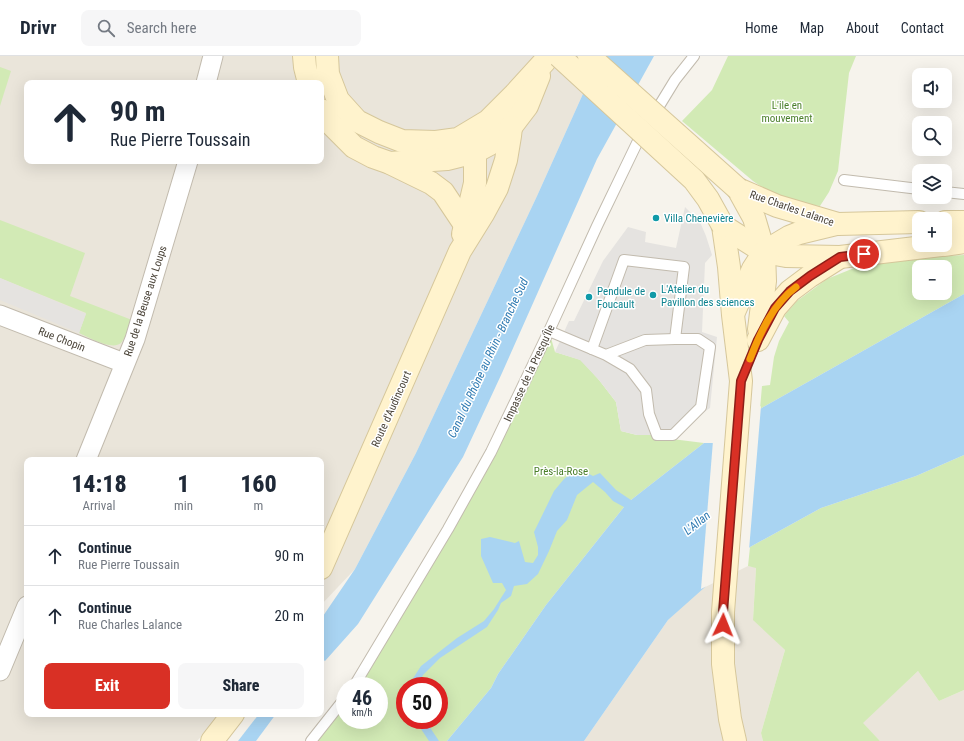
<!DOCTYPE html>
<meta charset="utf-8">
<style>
body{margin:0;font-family:"Roboto Condensed",sans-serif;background:#f6f6f7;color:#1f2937;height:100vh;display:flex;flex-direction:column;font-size:15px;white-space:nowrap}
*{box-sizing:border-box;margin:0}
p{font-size:13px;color:#747a83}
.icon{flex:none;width:22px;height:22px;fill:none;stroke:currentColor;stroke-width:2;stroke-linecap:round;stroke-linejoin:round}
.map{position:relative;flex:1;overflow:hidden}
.panel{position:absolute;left:24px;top:401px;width:300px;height:260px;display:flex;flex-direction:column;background:#fff;border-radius:8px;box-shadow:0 4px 16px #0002}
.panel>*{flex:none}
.top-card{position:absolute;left:24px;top:24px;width:300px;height:84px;border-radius:8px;box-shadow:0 4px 16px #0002;background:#fff;color:#1f2937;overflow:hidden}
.buttons{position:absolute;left:912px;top:12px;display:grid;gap:8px}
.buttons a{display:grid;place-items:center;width:40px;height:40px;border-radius:8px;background:#fff;box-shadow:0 4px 16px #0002;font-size:20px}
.speed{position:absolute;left:336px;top:621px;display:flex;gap:8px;font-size:20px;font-weight:700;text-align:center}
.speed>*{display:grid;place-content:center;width:52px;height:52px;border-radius:50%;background:#fff;box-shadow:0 4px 16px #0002;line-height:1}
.speed small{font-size:10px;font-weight:400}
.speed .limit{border:6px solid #d22;background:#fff;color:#111}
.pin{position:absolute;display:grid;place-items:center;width:34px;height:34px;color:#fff;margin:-17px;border:2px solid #fff;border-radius:50%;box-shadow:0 1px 4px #0007}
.me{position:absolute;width:44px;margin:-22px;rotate:2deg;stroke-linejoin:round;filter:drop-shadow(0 0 3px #0008)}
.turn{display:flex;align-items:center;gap:14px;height:84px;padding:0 20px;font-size:18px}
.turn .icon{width:52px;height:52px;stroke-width:2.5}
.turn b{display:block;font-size:28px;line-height:34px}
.eta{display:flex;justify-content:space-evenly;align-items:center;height:68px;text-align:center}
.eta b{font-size:24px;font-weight:800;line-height:28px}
.cta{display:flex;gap:8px;margin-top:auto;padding:8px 20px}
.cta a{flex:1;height:46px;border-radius:8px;background:#d93025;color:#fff;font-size:16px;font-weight:800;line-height:46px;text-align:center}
.cta a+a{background:#f6f6f7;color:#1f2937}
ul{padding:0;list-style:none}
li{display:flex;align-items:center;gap:12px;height:60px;padding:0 20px;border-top:1px solid #e0e1e3}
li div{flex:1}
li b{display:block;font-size:15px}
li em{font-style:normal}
header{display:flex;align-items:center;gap:24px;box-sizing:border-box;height:56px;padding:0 20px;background:#fff;border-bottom:1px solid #e0e1e3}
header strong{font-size:19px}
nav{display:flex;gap:22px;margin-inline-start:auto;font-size:14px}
.search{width:280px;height:36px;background:#f6f6f7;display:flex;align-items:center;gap:10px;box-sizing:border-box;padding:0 14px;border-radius:8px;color:#747a83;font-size:15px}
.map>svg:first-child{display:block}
</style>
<header>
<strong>Drivr</strong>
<div class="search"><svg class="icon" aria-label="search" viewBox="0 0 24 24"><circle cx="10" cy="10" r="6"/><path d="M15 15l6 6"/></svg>Search here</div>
<nav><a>Home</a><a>Map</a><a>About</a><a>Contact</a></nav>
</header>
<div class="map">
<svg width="964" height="685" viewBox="0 0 964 685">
<rect width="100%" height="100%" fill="#f6f3ec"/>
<g fill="#eae5da" fill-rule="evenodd">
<path d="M0 0H600L537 140 416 397 355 513 321 549V404H27V658H222L197 685H0ZM27 27H321V105H27Z"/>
<polygon points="748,510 756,511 753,563 785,594 761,677 763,685 584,685 668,564 701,533"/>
<polygon points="918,615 939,645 964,634 964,685 880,685 862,667"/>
</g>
<g fill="#d2eab5" fill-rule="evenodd">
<polygon points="728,0 856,0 849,17 838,115 829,136 820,150 799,148 775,140 753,125 682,65 712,34"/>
<polygon points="0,11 11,15 0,50"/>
<path d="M0 164 85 197 70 240 132 264C129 270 125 283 121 287 112 295 88 281 79 277L86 257 0 222Z"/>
<path d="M964 199V238L760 353 762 330 770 329 774 301 779 285 789 266 784 260 797 245 827 223 859 210 910 202ZM919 211H945V237H919Z"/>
<path d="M549 275 555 296 581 304 599 324 616 346 621 375 637 379H651L664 382 704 387 631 444 624 451 546 549 498 618 491 632 447 685H311L345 642V664H379V630H354L448 473ZM405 630H439V664H405Z"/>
<polygon points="964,399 964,634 939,645 918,615 863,667 880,685 763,685 761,677 785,594 753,564 756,512 748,510 750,491 821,452 916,420"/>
</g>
<g fill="#e5e3e0">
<polygon points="685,151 700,166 706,180 712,199 705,207 702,276 717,281 710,352 664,382 651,379 637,379 621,375 616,346 599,324 580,304 555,296 569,265 574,265 603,205 628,171 646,176 645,186 676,192"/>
<polygon points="0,222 86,258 79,277 0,244"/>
</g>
<g fill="#a9d4f2">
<polygon points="600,0 654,0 597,103 502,317 463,401 358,568 325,605 321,602 321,563 355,513 416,397 537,140"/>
<polygon points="964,238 964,399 916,420 821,452 750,491 668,564 584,685 447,685 491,632 498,618 546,549 624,451 613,445 605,436 593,426 577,439 567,464 557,475 549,495 538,518 527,528 514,530 511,540 501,547 498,554 487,571 440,602 423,619 417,630 408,630 421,610 457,582 484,565 494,553 506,534 502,527 493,527 481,500 481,483 490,481 515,487 519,485 525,506 533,507 538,499 538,491 534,476 554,435 564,423 578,412 593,420 600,417 616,434 631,444 704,387 714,387 760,353"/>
<polygon points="259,658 276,658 256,685 238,685"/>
<polygon points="415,664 425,664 439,685 429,685"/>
</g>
<polygon fill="#f6f3ec" points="761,350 749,494 711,528 701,533 713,385"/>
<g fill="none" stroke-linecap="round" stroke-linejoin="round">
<defs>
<g id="lane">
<polyline points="653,60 675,24 694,0"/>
<polyline points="844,124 919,133"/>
<polyline points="945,136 964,138"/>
<polyline points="549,275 606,299 630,313 646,334 649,358 657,379 673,379 701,351 710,291 698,283 675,283 645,284 606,299"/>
<polyline points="592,293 624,204 684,211 675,283"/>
<polyline points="354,630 448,473 491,396 549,275 597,170 637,87 644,76"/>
<polyline points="311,685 345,642"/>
</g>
<g id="street">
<polyline points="206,27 213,0"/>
<polyline points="0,259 124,307"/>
<polyline points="86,404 135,283 188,105"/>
<polyline points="0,615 27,550"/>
</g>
<g id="secondary">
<polyline points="304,0 305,11 309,27"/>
<polyline points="327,0 328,18 338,44 357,65 379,76 402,85 436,86 458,83 488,65 515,38 545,5"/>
<polyline points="321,54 329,66 354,91 373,101 390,107 431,127 443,136 465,169"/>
<polyline points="390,107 447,103 475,96 490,88 511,71 527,50 539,20"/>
<polyline points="738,133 754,162 764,196 765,225 759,273"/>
<polyline points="738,133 777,150 838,168 919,166"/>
<polyline points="945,166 964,166"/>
<polyline points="723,170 729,211 733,259 741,325 723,556 723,608 730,663 735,685"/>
<polyline points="723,170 764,196 786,200 840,201"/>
<polyline points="463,178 475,127 475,96 479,82"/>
<polyline points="945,189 964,186"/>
<polyline points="734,256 753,213 764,196 789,181 799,177 836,168"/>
<polyline points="758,284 775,252 790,235 810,220 840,201 941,189"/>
<polyline points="321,512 460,195 483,158 497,132 506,104 510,80 511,71"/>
<polyline points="212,685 233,658"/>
</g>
</defs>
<use href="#lane" stroke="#c2bbae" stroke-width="12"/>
<use href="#street" stroke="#c2bbae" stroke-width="21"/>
<use href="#secondary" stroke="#d6c79b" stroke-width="24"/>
<use href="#lane" stroke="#fff" stroke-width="10"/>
<use href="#street" stroke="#fff" stroke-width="19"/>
<use href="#secondary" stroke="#fff3cd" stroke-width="22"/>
<defs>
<g id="secondary-bridge">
<polyline points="559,0 694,124 708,143 723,170"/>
<polyline points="589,0 738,133"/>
</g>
</defs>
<use href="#secondary-bridge" stroke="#d6c79b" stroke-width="24" stroke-linecap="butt"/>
<use href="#secondary-bridge" stroke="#fff3cd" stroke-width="22"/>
</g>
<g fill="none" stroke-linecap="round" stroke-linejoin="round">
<defs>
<polyline id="route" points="723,569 723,556 741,325 758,284 775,252 790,235 810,220 840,201 864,198"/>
</defs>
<use href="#route" stroke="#8d1f18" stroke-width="10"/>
<use href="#route" stroke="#d93025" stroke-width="7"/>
<path stroke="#f59e0b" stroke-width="7" d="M750 303C760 277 773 248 796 231"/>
</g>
<g fill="#0f9aa8" stroke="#fff" stroke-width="1.5">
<circle cx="656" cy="162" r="4"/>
<circle cx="653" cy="239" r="4"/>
<circle cx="589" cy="241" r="4"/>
</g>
<g text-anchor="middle" stroke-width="3" stroke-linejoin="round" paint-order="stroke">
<g font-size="11" fill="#4a7f2a" stroke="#fff">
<text x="787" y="53">L'ile en<tspan x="787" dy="13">mouvement</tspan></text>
<text x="561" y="419">Près-la-Rose</text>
</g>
<g font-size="11" fill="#4b4439" stroke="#fff">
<text transform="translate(792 152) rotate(19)" y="4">Rue Charles Lalance</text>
<text transform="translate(145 245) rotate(-72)" y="4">Rue de la Beuse aux Loups</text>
<text transform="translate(62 283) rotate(21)" y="4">Rue Chopin</text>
<text transform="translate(529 317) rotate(-65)" y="4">Impasse de la Presqu'Île</text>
<text transform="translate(391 353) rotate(-66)" y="4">Route d'Audincourt</text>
</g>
<g font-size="11" fill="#0d838f" stroke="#fff" text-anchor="start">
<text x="664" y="166">Villa Chenevière</text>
<text x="661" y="237">L'Atelier du<tspan x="661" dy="13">Pavillon des sciences</tspan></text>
<text x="597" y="239">Pendule de<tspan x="597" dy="13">Foucault</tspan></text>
</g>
<g font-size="12" font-style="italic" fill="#2e7ab2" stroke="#fff">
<text transform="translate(488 302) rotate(-65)" y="4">Canal du Rhône au Rhin - Branche Sud</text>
<text transform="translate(697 467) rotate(-39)" y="4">L'Allan</text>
</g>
</g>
</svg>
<div class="buttons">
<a><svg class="icon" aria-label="sound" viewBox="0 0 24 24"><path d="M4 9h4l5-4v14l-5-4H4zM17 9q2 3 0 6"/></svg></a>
<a><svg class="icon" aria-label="search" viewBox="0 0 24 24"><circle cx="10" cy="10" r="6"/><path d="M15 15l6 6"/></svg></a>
<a><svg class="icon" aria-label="layers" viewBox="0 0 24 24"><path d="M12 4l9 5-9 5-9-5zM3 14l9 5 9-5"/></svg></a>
<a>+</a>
<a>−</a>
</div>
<div class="speed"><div>46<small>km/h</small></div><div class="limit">50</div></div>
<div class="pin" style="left:864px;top:198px;background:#d93025"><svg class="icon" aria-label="arrive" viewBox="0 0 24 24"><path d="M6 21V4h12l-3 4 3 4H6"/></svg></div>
<svg class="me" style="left:723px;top:569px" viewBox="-20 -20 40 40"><path d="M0-17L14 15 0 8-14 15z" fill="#d93025" stroke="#fff" stroke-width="4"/></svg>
<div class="top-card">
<div class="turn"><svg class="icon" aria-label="ahead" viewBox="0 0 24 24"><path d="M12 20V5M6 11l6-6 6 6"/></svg><div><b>90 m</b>Rue Pierre Toussain</div></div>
</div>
<section class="panel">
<div class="eta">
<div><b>14:18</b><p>Arrival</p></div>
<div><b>1</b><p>min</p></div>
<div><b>160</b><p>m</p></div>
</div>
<ul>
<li><svg class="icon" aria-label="ahead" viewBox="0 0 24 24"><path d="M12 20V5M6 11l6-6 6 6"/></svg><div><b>Continue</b><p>Rue Pierre Toussain</p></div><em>90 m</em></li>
<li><svg class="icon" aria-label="ahead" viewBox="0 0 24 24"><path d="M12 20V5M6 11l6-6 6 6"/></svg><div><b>Continue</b><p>Rue Charles Lalance</p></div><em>20 m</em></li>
</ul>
<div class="cta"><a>Exit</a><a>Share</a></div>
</section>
</div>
